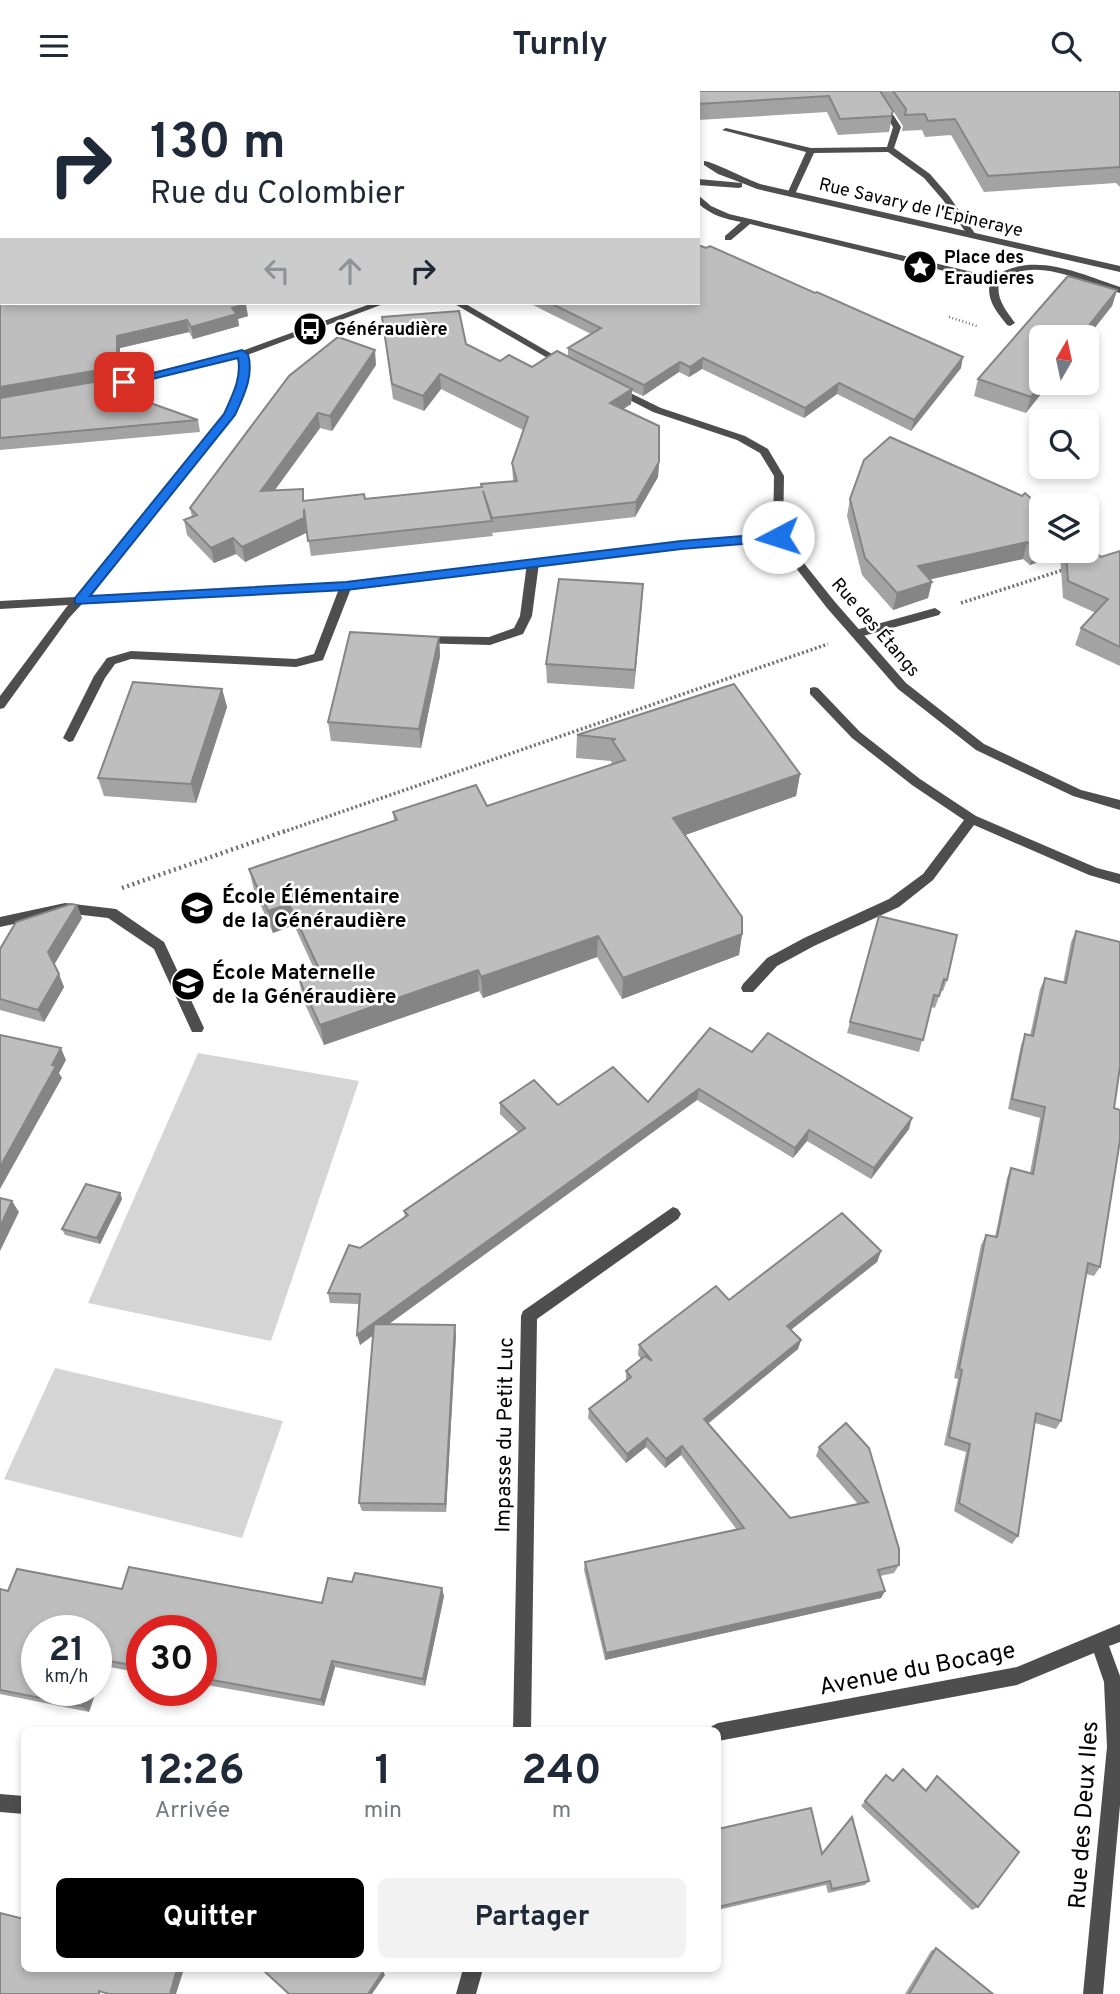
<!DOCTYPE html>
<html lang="fr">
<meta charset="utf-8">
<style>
body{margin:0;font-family:Overpass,sans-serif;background:#f2f2f3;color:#1f2937;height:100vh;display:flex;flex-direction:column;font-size:26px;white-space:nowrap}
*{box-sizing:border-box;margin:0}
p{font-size:23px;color:#747a83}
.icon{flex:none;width:38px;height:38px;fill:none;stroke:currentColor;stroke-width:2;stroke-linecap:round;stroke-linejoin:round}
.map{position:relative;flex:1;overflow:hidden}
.sheet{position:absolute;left:21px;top:1636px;width:700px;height:245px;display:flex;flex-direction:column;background:#fff;border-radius:10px;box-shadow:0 4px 10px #0003}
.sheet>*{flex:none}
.hud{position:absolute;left:0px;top:0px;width:700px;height:214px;box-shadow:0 4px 10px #0003;background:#fff;color:#1f2937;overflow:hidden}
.needle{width:46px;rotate:9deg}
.buttons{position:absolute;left:1029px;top:234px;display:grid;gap:14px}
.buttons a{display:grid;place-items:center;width:70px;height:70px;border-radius:10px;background:#fff;box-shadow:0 4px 10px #0003;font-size:35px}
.speed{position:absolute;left:21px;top:1524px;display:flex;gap:14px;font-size:35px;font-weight:700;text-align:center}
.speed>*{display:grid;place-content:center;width:91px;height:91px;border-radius:50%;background:#fff;box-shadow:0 4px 10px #0003;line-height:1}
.speed small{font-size:18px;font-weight:400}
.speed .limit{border:10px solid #d22;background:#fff;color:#111}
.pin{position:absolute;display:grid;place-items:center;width:60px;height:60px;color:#fff;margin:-30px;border-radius:14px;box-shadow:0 4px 10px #0006}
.me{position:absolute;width:77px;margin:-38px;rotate:265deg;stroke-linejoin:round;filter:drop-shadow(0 0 5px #0008)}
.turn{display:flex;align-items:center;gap:24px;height:147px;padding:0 35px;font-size:32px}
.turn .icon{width:91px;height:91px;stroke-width:2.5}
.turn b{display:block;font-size:49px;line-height:60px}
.lanes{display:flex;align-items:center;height:66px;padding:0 35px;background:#0003;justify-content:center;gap:35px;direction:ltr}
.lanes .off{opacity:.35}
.eta{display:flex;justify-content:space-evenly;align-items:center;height:119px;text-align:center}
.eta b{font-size:42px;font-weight:700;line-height:49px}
.button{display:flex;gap:14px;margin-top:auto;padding:14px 35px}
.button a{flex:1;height:80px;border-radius:10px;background:#000;color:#fff;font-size:28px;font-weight:700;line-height:80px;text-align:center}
.button a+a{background:#f2f2f3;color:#1f2937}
header{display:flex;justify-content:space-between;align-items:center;height:91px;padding:0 35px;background:#fff;font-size:32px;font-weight:700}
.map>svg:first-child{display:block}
</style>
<header><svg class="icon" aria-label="menu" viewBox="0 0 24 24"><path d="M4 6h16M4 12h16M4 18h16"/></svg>Turnly<svg class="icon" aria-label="search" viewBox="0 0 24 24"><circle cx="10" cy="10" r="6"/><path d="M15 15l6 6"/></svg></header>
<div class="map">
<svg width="1120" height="1903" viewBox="0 0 1120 1903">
<rect width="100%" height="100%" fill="#fff"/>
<g fill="#d5d5d5">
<polygon points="198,962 359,990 271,1250 88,1212"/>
<polygon points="55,1277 283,1330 242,1447 4,1388"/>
</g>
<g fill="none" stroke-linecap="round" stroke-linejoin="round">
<polyline stroke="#707070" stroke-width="2.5" stroke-dasharray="1 2.5" stroke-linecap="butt" points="949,226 977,235"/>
<g stroke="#707070" stroke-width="3.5" stroke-dasharray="2 2.5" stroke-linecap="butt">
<polyline points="961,512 1066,478"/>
<polyline points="283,741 828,553"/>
</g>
<polyline stroke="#707070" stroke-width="4.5" stroke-dasharray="2 3.5" stroke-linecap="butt" points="122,797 288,739"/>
<g fill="#4e4e4e" fill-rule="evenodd">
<polygon points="870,0 878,0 901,36 894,57 930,83 949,105 976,144 975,146 969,146 943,109 924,87 888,61 814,62 795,103 791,106 787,103 806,61 722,39 726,37 811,57 887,56 893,36"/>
<path d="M698 104 711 115 729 123 993 186C1033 159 1081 183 1120 196V202C1083 192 1036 163 999 190 996 208 1005 218 1015 232L1010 235 1007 234C996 220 986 209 990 191L750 133 731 149H725V145L741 131C725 128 710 124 698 112Z"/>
<polygon points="533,468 539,472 532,525 523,543 490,554 416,552 416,546 420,545 489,546 514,537 520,525 527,472"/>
<polygon points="346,491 352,495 323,569 296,576 131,568 115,573 105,587 73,650 69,651 63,647 94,585 107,567 131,560 296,568 314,563 340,495"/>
<polygon points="935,517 941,521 939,524 856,547 850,543 852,540"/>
<polygon points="814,596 818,597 860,641 920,688 976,725 1097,777 1120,783 1120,793 1089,784 974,734 933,789 899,816 814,855 777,875 753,901 743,901 741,897 743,893 767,867 804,847 889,808 923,783 964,729 912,694 852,647 810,603 810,597"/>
<polygon points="65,812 116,818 164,851 204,937 202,941 192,941 154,858 108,827 65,822 0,836 0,826"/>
</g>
<g fill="#4e4e4e" fill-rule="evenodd">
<polygon points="430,0 441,0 443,2 431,2"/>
<polygon points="597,0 605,0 606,2 598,2"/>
<path d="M704 70C711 70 749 89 760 93L1120 175V181L757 98 742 92V96L739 97 698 94V88L742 92 718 83 704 74Z"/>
<path d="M373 212H386L247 264 248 287 234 324 89 505 346 491 681 451 773 443 774 385 760 362 737 349 653 321 612 300 611 298 616 295 661 317 745 345 768 358 784 385 783 446 835 511 906 592 984 653 1081 699 1120 709V719L1073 705 976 659 898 598 827 517 775 450 681 457 346 499 82 513 69 527 4 617 0 618V605L68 514 0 518V510L76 506 224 323C233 305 241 287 238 267L101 299 97 298V294L239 261Z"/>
<polygon points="453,212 464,212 571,274 563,276"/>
<polygon points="673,1116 678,1118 681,1123 678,1128 537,1228 531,1640 513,1640 521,1225 523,1220"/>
<polygon points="1120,1533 1120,1551 1109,1555 1120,1585 1120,1714 1103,1903 1083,1903 1107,1656 1104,1591 1094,1562 1017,1594 718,1650 718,1640 709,1640 712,1635 718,1632 1017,1576"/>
<polygon points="0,1703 24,1705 24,1723 0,1721"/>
<polygon points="463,1878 483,1878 476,1903 456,1903"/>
</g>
</g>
<g fill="#a3a3a3">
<polygon points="0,0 2,2 2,212 248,225 238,228 239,235 193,248 189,241 120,257 120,288 118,288 120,301 198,329 200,341 0,359"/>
<polygon points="664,0 880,0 893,20 889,41 838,44 827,21 698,29 698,2 664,2"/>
<polygon points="880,0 1120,0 1120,96 1116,92 984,101 951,44 925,46 922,39 902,40 903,35"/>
<polygon points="1117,199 1112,215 1041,292 1026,322 974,305 978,288"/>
<polygon points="529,212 698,212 961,277 911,340 837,303 804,327 702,278 689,286 679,281 643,305 632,300 631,313 623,318 659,371 658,386 635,426 492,442 493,445 311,465 306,434 306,442 245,471 236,463 214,472 187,444 184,429 192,426 190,417 376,274 332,340 320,337 275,399 305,410 365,408 481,396 481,393 513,390 512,372 523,339 441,298 424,320 393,308 382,226 466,253 500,270 532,276 568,266 568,257 591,243"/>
<polygon points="890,346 1041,460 1087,460 1101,466 1120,460 1120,575 1075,554 1081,537 1096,522 1063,507 1060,463 1030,474 1023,468 930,488 928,507 893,519 862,484 847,425 850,408"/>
<polygon points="643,493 634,598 547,592 546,573"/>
<polygon points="439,546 440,565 421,657 331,650 328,631"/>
<polygon points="734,593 800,683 796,705 685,744 742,843 739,864 622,908 597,866 483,907 479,900 324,954 303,909 299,888 316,882 294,834 273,842 254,799 249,778 394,730 393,721 487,715 612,673 611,670 576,667 577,644"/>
<polygon points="222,598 227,616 196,712 104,705 98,687"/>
<polygon points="77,814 82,827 54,873 64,896 44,931 0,919 0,858"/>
<polygon points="879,825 947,889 943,900 941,900 935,917 931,916 919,961 847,942"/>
<polygon points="1076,840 1114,1017 1100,1176 1094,1185 1086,1183 1061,1330 1056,1338 1035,1332 1018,1445 1012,1453 954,1420 966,1361 944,1354 958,1288 954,1287 981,1154 986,1144 995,1146 1007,1087 1011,1077 1030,1082 1040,1027 1008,1018 1021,954 1025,943 1030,945 1040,898 1045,887 1063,892 1071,851"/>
<polygon points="752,961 909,1038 871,1088 807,1050 793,1067 697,1009 389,1233 456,1244 446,1421 362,1420 359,1412 373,1244 360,1254 359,1213 330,1212 328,1202 360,1157 405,1126 404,1120 518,1041 500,1023 500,1012 558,1014 648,1011"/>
<polygon points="120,1102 122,1108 100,1153 65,1144 62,1138"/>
<polygon points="881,1160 877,1171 791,1239 801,1249 798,1258 708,1333 790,1427 858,1413 816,1365 819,1356 846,1332 899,1474 894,1482 880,1485 885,1500 881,1507 605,1569 584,1479 585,1471 737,1439 681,1364 665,1377 646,1356 626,1372 588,1327 589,1318 626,1290 626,1280 641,1268 638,1264 639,1254 729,1209"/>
<polygon points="0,1498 8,1500 122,1498 322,1512 444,1505 425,1595 335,1576 324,1615 201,1593 201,1540 142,1540 142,1582 104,1575 37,1600 96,1600 89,1621 0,1603"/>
<polygon points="886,1684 893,1690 925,1699 937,1685 978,1816 972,1819 861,1715"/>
<polygon points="718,1738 822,1763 869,1790 865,1794 828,1802 826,1794 718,1819"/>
<polygon points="936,1857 993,1903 905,1903 931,1860"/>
</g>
<g fill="#858585">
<polygon points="1117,199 1112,215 1087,247 1079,247"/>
<polygon points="246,213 248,225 238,228 239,235 193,248 191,236 232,217"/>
<polygon points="187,229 189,241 120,257 120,288 118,288 120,299 120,312 0,308 0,296 117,245"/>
<polygon points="375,259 376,274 332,340 330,325"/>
<polygon points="963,266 961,277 911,340 914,329"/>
<polygon points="703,267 702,278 689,286 690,276"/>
<polygon points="680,271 679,281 643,305 644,294"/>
<polygon points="440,283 441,298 424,320 423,305"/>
<polygon points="839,292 837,303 804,327 805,317"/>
<polygon points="1042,292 1050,292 1026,322 1031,306"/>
<polygon points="632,298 631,313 610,327 610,312"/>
<polygon points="318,322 320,337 263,415 261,400"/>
<polygon points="659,371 658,386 635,426 636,411"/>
<polygon points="304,418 306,442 245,471 242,456"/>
<polygon points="233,447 236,463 214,472 211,457"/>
<polygon points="1027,451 1023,468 914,492 918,475"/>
<polygon points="1041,455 1041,460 1061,460 1060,463 1030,474 1035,458"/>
<polygon points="932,491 928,507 893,519 897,502"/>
<polygon points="643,493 642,512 634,598 635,579"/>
<polygon points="439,546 440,565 421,657 419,638"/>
<polygon points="222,598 227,616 196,712 191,693"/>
<polygon points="800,683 796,705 671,749 673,727"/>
<polygon points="289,813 294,834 273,842 268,820"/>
<polygon points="77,814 82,827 54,874 48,861"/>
<polygon points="742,843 739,864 622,908 623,887"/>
<polygon points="598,845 597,866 483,907 481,886"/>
<polygon points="478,879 479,900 324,954 320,934"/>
<polygon points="59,883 64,896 44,931 38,919"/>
<polygon points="61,957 66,969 59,982 62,987 0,1098 0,1076"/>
<polygon points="699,998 697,1009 360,1254 357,1244"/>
<polygon points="912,1027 909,1038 871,1088 874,1077"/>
<polygon points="809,1039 807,1050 793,1067 795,1057"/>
<polygon points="120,1102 122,1108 100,1153 97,1147"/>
<polygon points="12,1110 19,1121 0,1160 0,1136"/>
<polygon points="881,1160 877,1171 784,1244 787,1235"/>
<polygon points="455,1234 456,1244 446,1421 445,1413"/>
<polygon points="801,1249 798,1258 702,1337 704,1328"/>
<polygon points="647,1347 646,1356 626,1372 627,1363"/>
<polygon points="682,1355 681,1364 665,1377 666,1368"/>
<polygon points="442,1497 444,1505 425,1595 423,1588"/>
<polygon points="885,1500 881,1507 605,1569 606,1562"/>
<polygon points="98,1568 104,1575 96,1599 96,1574"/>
<polygon points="332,1570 335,1576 324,1615 321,1609"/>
<polygon points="88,1600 96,1600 89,1621 82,1615"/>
<polygon points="177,1878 184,1878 176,1903 170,1903"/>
<polygon points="383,1881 385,1884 372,1903 368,1903"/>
</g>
<g fill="#bebebe" stroke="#858585" stroke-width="2">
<polygon points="0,0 372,0 375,2 2,2 2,212 245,212 246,213 232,217 237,223 191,236 187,229 117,245 117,276 0,296"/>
<polygon points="670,0 880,0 893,20 891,25 840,28 829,5 698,13 698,2 671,2"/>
<polygon points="893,0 1120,0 1120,76 988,85 955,28 928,30 925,23 905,24 906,18"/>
<polygon points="698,154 706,157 710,155 815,202 817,201 963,266 914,329 839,292 805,317 703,267 690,276 680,271 644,294 568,257 601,237 550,212 698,212"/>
<polygon points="1068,185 1117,199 1079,247 1041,247 1042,292 1031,306 978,288"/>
<polygon points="459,220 466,253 500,270 509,264 532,276 557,260 632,298 610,312 659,335 659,371 636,411 492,427 483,400 492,430 308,450 304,418 304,427 242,456 233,447 211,457 184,429 197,424 190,417 289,285 338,246 375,259 330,325 318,322 261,400 303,398 303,410 364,403 365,408 482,396 481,393 517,390 512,372 528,326 440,283 423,305 392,293 382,226"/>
<polygon points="117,287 117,300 198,329 0,347 0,307"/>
<polygon points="890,346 1022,405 1025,402 1041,416 1041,455 1035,458 1027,451 918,475 932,491 897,502 865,467 850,408 864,369"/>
<polygon points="1087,454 1101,466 1120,460 1120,556 1081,537 1108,508 1068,490 1066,460 1087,460"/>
<polygon points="559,488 643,493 635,579 546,573"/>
<polygon points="350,541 439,546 419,638 328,631"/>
<polygon points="133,591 222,598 191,693 98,687"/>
<polygon points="734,593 800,683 673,727 742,826 742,843 623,887 598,845 481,886 478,879 320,934 299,888 320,880 289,813 268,820 249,778 397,729 393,721 476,694 487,715 625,669 612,649 616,648 577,644"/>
<polygon points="71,813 77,814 48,861 59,883 38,919 0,908 0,858 16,831"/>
<polygon points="879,825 957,844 947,889 944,888 939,905 934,904 923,949 850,931"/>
<polygon points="1076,840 1120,851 1120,976 1114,1017 1120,1019 1120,1049 1100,1176 1088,1172 1061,1330 1036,1322 1018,1445 959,1412 970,1353 949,1346 962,1279 959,1278 986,1144 997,1146 1011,1077 1033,1083 1045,1016 1012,1008 1025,943 1033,945 1045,887 1066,892"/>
<polygon points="710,937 752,961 768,942 912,1027 874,1077 809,1039 795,1057 699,998 357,1244 360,1203 328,1202 349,1154 360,1157 408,1124 404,1120 525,1037 500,1012 534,989 558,1014 613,976 648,1011"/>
<polygon points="0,944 61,957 52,974 56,975 0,1076"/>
<polygon points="86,1093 120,1102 97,1147 62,1138"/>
<polygon points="0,1107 12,1110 0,1136"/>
<polygon points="842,1122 881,1160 787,1235 801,1249 704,1328 790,1427 868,1411 819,1356 846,1332 869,1357 899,1458 899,1474 878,1479 885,1500 606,1562 585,1471 744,1437 682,1355 666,1368 647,1347 627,1363 589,1318 631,1286 626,1280 645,1265 652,1270 639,1254 716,1195 729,1209"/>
<polygon points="374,1233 455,1234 445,1413 359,1412"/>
<polygon points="129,1476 322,1512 328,1487 352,1491 355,1482 442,1497 423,1588 332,1570 321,1609 201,1587 201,1540 142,1540 142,1576 98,1568 96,1574 96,1540 37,1540 37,1600 88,1600 82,1615 0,1599 0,1498 8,1500 17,1478 122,1498"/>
<polygon points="903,1678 926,1700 937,1685 1019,1761 978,1816 865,1710 886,1684 893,1690"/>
<polygon points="811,1717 822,1763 852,1726 869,1790 832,1798 830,1790 718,1816 718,1738"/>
<polygon points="0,1822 24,1828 24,1878 177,1878 170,1903 109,1903 99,1900 99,1903 0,1903"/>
<polygon points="936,1857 993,1903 909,1903"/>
<polygon points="262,1878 379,1878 383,1881 368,1903 289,1903"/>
</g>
<path fill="#1a73e8" stroke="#114b97" stroke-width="2" d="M242 259 248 263C254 285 244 304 235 324L90 505 346 491 681 450 778 442 784 446 778 450 681 458 346 499 75 513V507L224 323C232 305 242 287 238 267L124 295 119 291Z"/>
<defs>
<symbol id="sight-disc" viewBox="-11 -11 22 22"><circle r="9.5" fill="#000" stroke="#fff"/><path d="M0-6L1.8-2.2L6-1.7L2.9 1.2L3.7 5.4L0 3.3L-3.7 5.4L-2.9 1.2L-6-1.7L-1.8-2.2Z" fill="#fff"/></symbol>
<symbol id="bus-disc" viewBox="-11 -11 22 22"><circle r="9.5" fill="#000" stroke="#fff"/><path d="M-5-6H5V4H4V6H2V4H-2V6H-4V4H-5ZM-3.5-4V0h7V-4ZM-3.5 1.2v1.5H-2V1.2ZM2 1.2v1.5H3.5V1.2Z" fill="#fff"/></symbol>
<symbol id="school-disc" viewBox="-11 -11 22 22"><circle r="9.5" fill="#000" stroke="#fff"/><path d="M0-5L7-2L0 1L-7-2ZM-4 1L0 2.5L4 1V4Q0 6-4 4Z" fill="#fff"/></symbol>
</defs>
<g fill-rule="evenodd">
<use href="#sight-disc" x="901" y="157" width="38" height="38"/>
<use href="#bus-disc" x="291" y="219" width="38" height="38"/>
<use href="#school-disc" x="178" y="798" width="38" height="38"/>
<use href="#school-disc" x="169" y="874" width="38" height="38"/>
</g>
<g text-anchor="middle" stroke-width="5" stroke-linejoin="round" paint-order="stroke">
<g font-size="18" fill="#000" stroke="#fff">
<text transform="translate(921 116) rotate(13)" y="6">Rue Savary de l'Epineraye</text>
<text transform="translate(876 536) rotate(49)" y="6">Rue des Étangs</text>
</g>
<g font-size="18" font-weight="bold" fill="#000" stroke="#fff" text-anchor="start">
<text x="944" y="172">Place des<tspan x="944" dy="21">Eraudieres</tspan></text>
<text x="334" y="244">Généraudière</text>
</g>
<g font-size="21" font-weight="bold" fill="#000" stroke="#fff" text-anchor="start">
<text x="222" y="812">École Élémentaire<tspan x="222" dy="24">de la Généraudière</tspan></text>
<text x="212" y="888">École Maternelle<tspan x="212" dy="24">de la Généraudière</tspan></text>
</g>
<g font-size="21" fill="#000" stroke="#fff">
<text transform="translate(504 1344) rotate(-89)" y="7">Impasse du Petit Luc</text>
</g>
<g font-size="24" fill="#000" stroke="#fff">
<text transform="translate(917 1577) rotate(-11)" y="8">Avenue du Bocage</text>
<text transform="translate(1083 1724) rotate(-86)" y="8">Rue des Deux Iles</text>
</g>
</g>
</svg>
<div class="buttons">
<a><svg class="needle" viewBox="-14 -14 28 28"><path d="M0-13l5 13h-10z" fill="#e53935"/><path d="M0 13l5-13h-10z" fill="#747a83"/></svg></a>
<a><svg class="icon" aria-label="search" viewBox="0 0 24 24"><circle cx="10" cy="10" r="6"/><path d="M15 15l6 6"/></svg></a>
<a><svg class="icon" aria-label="layers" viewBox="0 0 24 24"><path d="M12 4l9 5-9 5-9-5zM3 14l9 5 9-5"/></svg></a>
</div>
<div class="speed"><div>21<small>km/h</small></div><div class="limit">30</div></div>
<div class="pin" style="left:124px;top:291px;background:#d93025"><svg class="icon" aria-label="arrive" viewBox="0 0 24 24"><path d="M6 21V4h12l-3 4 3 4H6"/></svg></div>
<svg class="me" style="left:778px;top:446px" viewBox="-20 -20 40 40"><circle r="19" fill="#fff"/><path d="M0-13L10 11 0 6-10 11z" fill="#1a73e8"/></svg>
<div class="hud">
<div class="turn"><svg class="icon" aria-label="right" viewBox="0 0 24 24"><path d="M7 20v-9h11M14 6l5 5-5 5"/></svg><div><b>130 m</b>Rue du Colombier</div></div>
<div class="lanes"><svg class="icon off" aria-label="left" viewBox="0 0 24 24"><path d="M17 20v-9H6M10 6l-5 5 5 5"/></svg><svg class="icon off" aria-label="ahead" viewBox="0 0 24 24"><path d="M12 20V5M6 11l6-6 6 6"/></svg><svg class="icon" aria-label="right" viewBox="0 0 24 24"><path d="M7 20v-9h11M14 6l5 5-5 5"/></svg></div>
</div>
<section class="sheet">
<div class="eta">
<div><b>12:26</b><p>Arrivée</p></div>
<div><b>1</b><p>min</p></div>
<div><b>240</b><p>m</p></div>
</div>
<div class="button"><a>Quitter</a><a>Partager</a></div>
</section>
</div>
